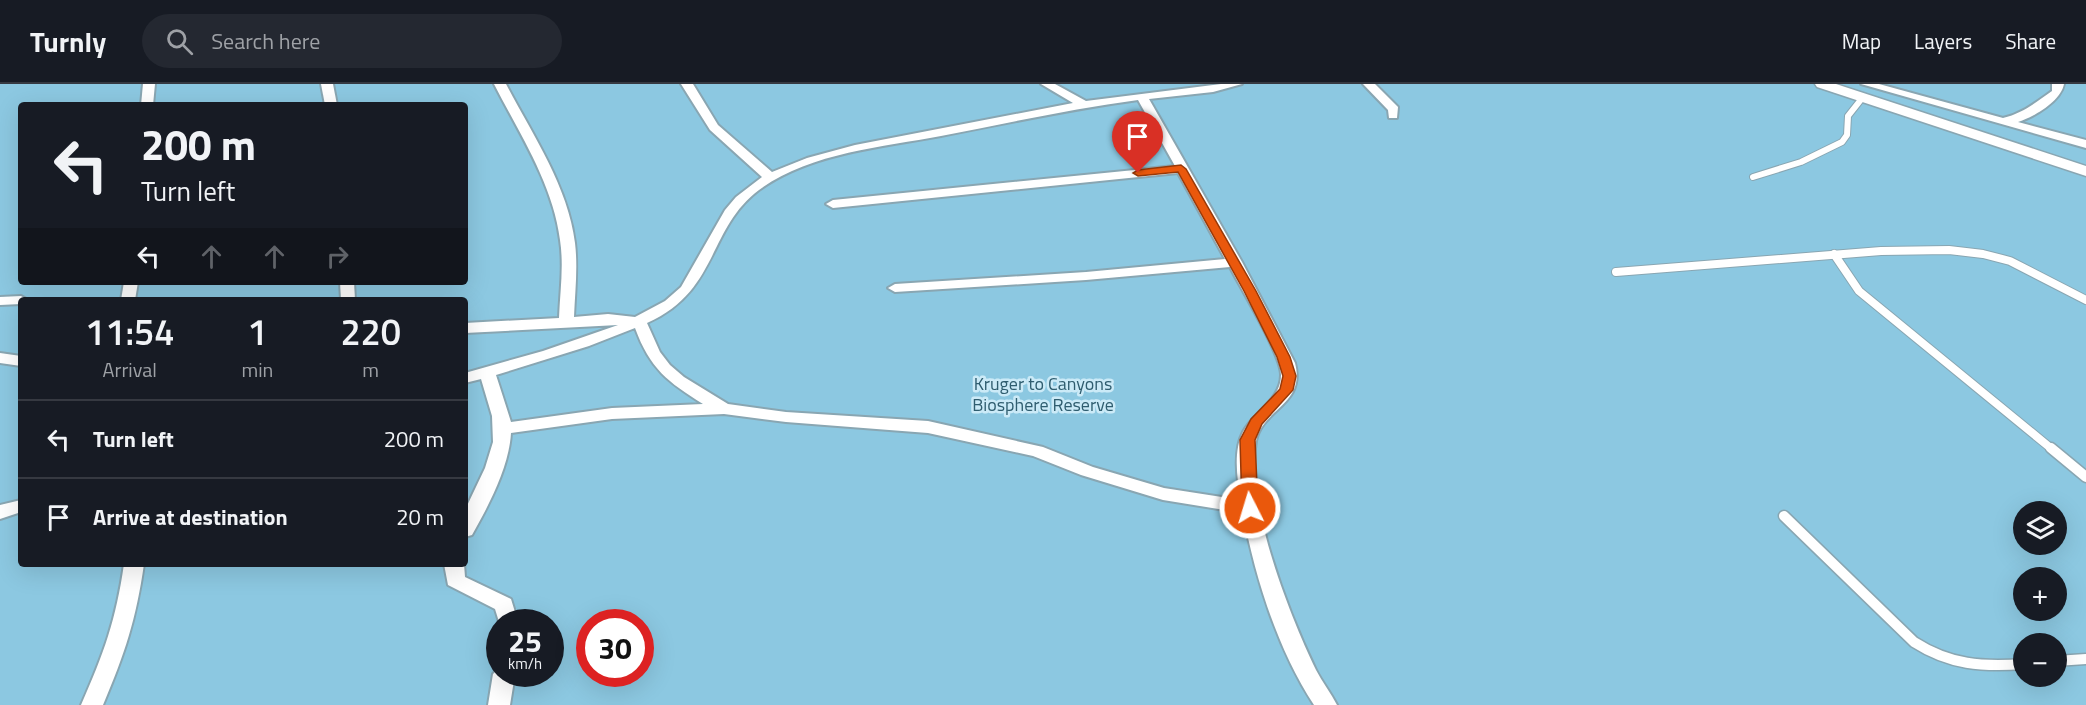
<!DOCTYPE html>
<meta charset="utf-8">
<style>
body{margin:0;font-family:"Titillium Web",sans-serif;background:#242831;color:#f1f3f6;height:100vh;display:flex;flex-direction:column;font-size:22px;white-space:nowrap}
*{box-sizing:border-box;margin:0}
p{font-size:20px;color:#9ea1a6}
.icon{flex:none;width:33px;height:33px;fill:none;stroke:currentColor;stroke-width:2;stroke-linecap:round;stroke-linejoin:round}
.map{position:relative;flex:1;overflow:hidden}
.side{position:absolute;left:18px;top:213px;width:450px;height:270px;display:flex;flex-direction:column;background:#171b24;border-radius:6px;box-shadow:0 6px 24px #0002}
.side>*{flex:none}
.hud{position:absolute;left:18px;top:18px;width:450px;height:183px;border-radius:6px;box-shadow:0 6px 24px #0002;background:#171b24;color:#f1f3f6;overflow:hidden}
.controls{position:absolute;left:2013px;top:417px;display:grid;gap:12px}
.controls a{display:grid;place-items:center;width:54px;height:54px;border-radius:50%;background:#171b24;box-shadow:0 6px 24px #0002;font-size:30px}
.speed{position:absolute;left:486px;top:525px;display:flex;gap:12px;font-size:30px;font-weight:700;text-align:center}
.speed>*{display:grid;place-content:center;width:78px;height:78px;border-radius:50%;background:#171b24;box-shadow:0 6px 24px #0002;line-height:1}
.speed small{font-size:15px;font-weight:400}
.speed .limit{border:9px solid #d22;background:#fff;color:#111}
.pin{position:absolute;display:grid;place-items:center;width:51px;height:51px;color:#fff;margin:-62px -26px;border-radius:50% 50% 50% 0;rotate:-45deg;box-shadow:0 0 6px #0007}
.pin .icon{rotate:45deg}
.me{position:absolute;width:66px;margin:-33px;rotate:355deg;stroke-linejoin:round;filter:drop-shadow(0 0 4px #0008)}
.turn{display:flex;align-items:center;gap:21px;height:126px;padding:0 24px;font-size:27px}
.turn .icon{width:78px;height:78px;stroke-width:2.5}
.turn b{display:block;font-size:42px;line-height:51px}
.lanes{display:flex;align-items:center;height:57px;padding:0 24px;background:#0003;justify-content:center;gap:30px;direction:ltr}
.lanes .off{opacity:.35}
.eta{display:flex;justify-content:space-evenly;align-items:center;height:102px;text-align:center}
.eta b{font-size:36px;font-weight:600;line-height:42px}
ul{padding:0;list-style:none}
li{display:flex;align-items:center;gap:18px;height:78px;padding:0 24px;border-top:2px solid #363941}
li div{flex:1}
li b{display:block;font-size:22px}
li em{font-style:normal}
header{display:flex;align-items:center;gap:36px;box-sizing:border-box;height:84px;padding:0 30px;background:#171b24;border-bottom:2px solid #363941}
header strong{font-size:28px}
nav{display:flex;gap:33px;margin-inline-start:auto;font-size:21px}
.search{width:420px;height:54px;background:#242831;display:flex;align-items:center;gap:15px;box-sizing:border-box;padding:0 21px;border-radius:33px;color:#9ea1a6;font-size:22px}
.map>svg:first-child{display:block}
</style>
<header>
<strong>Turnly</strong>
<div class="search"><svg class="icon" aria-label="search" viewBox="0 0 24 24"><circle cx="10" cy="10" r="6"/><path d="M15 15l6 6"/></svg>Search here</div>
<nav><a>Map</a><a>Layers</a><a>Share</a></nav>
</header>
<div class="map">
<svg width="2086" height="621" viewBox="0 0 2086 621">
<rect width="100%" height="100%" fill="#cbeaf7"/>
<path fill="#8cc8e1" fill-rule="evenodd" d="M0 0H2086V621H0ZM21 21H465V198H21ZM21 216H465V480H21ZM2024 428H2056V460H2024ZM2024 494H2056V526H2024ZM500 538H550V590H500ZM590 538H640V590H590ZM2024 560H2056V592H2024Z"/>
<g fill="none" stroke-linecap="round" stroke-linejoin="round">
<defs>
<polyline id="service-far2" points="1753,93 1801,78 1842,58 1847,51 1848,32 1863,13"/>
<g id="service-far1">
<polyline points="1834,170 1859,207 2053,366"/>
<polyline points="1616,188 1881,167 1949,166 1983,170 2010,177 2086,216"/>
</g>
<g id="service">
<polyline points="2051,364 2086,393"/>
<path d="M1784 432 1914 558C1950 581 1982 583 2024 580"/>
<polyline points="2056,577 2086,575"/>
</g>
<g id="minor">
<polygon points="143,0 155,0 153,21 141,21"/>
<polygon points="321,0 333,0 337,21 325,21"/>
<path d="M494 0H506C532 50 568 102 575 159 578 184 575 208 574 233L608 230 635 233 665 217 681 203 725 126 736 113 762 93 710 46 681 0H693L718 41 772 88 807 74 855 61 1073 19 1041 0H1055L1086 17 1221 0H1242L1213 8 1149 15 1242 178 1295 279C1306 321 1262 325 1256 357 1245 418 1289 530 1316 586 1322 598 1331 609 1337 621H1314C1278 566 1255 494 1243 429L1163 416 1081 391 1033 372 928 349 786 338 724 330 612 335 511 349C509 383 489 421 472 451L465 453V426L485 384 493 358 492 332 481 295 465 299V289L543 267 618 241 465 249V239L559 234C560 208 564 182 560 156 553 100 519 49 494 0ZM1138 16 1175 82 833 116 826 120 833 124 1178 89 1225 175 1086 188 895 200 888 204 895 208 1086 196 1230 183C1241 205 1281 271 1281 291 1281 316 1253 328 1243 348 1233 367 1237 395 1241 416L1164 404 1093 383 1043 363 928 337 786 328 728 320 684 293 670 281 660 268 647 239C719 207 707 145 759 106 809 69 882 63 941 52 1007 39 1072 25 1138 16ZM635 244C650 285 668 298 703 320L612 324 511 338 496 291 589 262Z"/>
<polygon points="1363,0 1375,0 1398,23 1397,34 1389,34 1388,26"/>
<path d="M1861 0H1879L2003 34C2023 29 2035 19 2052 7V0H2064C2061 17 2034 33 2018 38L2086 56V64Z"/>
<polygon points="124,198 138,198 135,216 121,216"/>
<polygon points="340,198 354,198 355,216 341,216"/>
<polygon points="21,212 28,216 21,216 21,220 0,221 0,213"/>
<polygon points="0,269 21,272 21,282 0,279"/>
<polygon points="21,416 21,428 0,435 0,421"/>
<path d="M124 480H144C136 536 125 569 103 621H81C104 569 116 536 124 480Z"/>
<polygon points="444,480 464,480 465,493 511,515 518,538 500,538 500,541 495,525 448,501"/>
<polygon points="500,583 500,590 515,590 510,621 488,621 493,590"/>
</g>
<polygon id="tertiary" points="1815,0 1836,0 2086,82 2086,92 1817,3"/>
</defs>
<use href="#service-far2" stroke="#89a6b2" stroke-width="8"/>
<use href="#service-far1" stroke="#89a6b2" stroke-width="10"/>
<use href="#service" stroke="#89a6b2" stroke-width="13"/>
<use href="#minor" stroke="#89a6b2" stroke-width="4"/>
<use href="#tertiary" stroke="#89a6b2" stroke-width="3"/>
<use href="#service-far2" stroke="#fff" stroke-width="6"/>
<use href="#service-far1" stroke="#fff" stroke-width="8"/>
<use href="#service" stroke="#fff" stroke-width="10"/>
<use href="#minor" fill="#fff" fill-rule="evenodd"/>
<use href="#tertiary" fill="#fff" fill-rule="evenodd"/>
</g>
<polygon fill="#ea580c" stroke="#983908" stroke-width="1.5" points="1181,81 1186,85 1256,207 1290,273 1296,292 1293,306 1262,340 1255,356 1258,424 1250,430 1242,424 1240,356 1251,335 1280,305 1283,292 1277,273 1244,207 1178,88 1138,92 1133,89 1138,86"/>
<g text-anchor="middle" stroke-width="5" stroke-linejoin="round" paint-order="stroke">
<g font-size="18" fill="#2f5d6f" stroke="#cbeaf7">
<text x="1043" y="306">Kruger to Canyons<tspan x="1043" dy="21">Biosphere Reserve</tspan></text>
</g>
</g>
</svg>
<div class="controls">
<a><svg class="icon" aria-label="layers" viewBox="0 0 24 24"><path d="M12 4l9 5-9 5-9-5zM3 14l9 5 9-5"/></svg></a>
<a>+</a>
<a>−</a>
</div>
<div class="speed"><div>25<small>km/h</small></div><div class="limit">30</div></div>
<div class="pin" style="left:1138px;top:89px;background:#d93025"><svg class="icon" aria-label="arrive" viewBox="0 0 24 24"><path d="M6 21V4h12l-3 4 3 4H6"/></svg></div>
<svg class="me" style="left:1250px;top:424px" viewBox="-20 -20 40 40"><circle r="17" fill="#ea580c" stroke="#fff" stroke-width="3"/><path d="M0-11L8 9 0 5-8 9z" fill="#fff"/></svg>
<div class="hud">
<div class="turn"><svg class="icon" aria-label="left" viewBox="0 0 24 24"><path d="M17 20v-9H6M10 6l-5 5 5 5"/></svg><div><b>200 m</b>Turn left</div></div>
<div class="lanes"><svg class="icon" aria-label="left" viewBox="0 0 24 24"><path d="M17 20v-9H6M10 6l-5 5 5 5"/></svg><svg class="icon off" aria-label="ahead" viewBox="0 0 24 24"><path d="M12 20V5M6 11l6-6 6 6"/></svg><svg class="icon off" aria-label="ahead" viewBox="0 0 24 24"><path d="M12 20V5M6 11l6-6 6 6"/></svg><svg class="icon off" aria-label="right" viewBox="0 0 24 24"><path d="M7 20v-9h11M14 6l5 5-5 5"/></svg></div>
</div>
<section class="side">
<div class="eta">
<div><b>11:54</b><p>Arrival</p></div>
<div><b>1</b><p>min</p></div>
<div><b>220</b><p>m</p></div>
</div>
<ul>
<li><svg class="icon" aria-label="left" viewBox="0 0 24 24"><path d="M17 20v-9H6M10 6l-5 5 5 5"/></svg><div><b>Turn left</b></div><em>200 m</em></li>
<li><svg class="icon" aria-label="arrive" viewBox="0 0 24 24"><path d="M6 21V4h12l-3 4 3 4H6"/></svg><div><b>Arrive at destination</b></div><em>20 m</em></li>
</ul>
</section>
</div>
